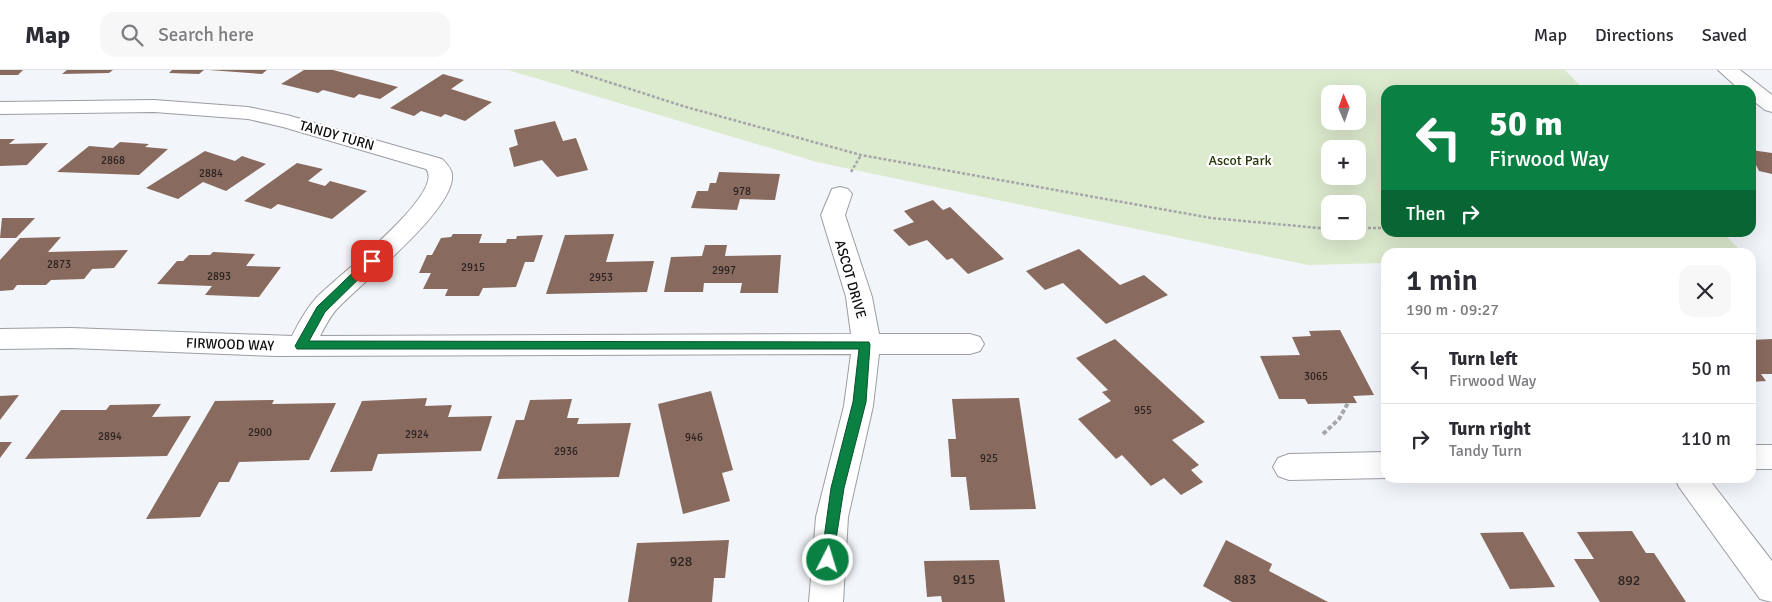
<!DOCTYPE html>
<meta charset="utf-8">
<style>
body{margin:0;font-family:Signika,sans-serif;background:#f7f7f7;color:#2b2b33;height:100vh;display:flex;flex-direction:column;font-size:19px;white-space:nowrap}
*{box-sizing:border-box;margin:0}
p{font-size:16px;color:#7c7c81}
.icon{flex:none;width:28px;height:28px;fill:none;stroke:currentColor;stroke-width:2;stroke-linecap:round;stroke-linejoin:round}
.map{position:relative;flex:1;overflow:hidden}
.side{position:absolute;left:1381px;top:178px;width:375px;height:235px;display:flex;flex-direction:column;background:#fff;border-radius:15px;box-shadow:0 5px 20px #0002}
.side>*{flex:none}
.hud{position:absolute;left:1381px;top:15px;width:375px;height:152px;border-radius:15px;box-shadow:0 5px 20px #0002;background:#0b8043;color:#fff;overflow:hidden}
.needle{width:32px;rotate:358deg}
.buttons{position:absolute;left:1321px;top:15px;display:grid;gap:10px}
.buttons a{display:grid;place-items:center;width:45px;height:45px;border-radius:10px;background:#fff;box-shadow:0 5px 20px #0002;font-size:25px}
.pin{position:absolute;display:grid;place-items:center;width:42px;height:42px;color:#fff;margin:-21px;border-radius:10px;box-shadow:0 2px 8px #0006}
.me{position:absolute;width:55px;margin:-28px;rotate:5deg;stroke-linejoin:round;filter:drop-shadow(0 0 4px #0008)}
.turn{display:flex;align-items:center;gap:18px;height:105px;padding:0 25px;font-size:22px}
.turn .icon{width:65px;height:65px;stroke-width:2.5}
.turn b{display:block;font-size:35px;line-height:42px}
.then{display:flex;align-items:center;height:48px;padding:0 25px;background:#0003;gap:10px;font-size:19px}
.round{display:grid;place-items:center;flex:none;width:52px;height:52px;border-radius:15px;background:#f7f7f7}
.head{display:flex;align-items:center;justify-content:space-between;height:85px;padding:0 25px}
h1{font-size:30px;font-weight:600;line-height:38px}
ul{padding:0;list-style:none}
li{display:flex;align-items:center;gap:15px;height:70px;padding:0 25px;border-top:1px solid #e1e1e2}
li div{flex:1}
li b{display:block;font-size:19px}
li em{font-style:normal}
header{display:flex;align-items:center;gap:30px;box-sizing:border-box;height:70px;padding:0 25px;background:#fff;border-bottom:1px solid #e1e1e2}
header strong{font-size:24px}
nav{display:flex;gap:28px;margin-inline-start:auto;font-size:18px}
.search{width:350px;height:45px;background:#f7f7f7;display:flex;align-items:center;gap:12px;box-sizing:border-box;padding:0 18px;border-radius:15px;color:#7c7c81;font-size:19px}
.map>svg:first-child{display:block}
</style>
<header>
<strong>Map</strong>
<div class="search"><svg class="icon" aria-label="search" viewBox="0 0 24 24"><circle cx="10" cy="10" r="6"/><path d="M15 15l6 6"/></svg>Search here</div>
<nav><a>Map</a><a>Directions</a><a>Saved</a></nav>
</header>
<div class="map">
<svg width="1772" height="532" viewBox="0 0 1772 532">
<rect width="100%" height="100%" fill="#f2f5fa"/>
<path fill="#dceacd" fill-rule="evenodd" d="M508 0H1565L1584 20H1386V162L1723 163 1742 182H1386V193L1308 195 817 92ZM1330 24H1358V51H1330ZM1330 79H1358V106H1330ZM1330 134H1358V161H1330Z"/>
<g fill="#896a5e">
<polygon points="0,0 23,0 18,5 0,5"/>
<polygon points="67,0 113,0 109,3 62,4"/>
<polygon points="172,0 204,0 199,4 169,3"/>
<polygon points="209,0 267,0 262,4"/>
<polygon points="304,0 333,0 398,17 380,29 359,24 354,28 323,20 318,23 281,14"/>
<polygon points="443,4 464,10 451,19 492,32 465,51 445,44 441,47 421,41 414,46 390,38"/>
<polygon points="555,51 563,71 576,68 588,100 557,107 542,90 514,97 509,78 518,75 514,60"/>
<polygon points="0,69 15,69 9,74 48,73 27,95 0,96"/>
<polygon points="120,72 149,74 145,77 168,79 139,105 57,102 89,76 113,78"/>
<polygon points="1751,80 1772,83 1772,104 1759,101 1751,85"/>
<polygon points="205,81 235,91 242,86 266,94 226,121 203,112 178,129 146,118"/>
<polygon points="297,93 323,99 308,111 325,116 330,111 367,121 332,149 278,134 271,139 244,131"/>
<polygon points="719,102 780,104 775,130 740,129 737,140 691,138 697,121 708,121 710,113 716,113"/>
<polygon points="933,130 943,140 950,137 1004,189 968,204 952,188 947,190 927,170 909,176 893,160 914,152 904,141"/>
<polygon points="2,148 35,148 16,168 0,168"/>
<polygon points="453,164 482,164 479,173 506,173 507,169 516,169 517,166 543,165 534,192 525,192 516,217 483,218 479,226 445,226 448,219 423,219 431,203 419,203 427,185 432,185 441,168 451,167"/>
<polygon points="614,164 606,192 654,191 647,222 546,224 565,165"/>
<polygon points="61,167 48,182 128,180 114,198 92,199 84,209 51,210 46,215 17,215 13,220 0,221 0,190 20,168"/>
<polygon points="705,175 727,175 725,186 781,185 778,223 740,223 742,213 704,213 703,222 664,222 671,187 702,186"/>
<polygon points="1079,179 1120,215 1144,205 1168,225 1106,254 1063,213 1045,220 1026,201"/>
<polygon points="213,182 255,184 246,196 281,197 259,227 205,225 212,216 157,214 177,191 183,191 189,185 210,185"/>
<polygon points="1340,260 1374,325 1353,326 1357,333 1308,334 1305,329 1279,329 1260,286 1300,285 1292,267 1311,266 1309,261"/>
<polygon points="1115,269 1205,352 1172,370 1199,395 1191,400 1203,412 1181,425 1164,408 1151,416 1122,385 1116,389 1078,349 1111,331 1102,322 1108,320 1076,288"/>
<polygon points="1772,269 1772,304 1761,304 1766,311 1751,312 1751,270"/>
<polygon points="711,321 733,400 722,403 730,431 683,444 658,334"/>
<polygon points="19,325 0,350 0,326"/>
<polygon points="427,328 425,336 452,335 448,347 492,346 481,381 378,384 372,401 330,402 362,331"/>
<polygon points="1019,328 1036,439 970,440 966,407 951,407 948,369 956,369 952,329"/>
<polygon points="572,329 567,348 579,348 577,354 631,353 619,407 497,409 516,350 524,350 530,330"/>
<polygon points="274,330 272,334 336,333 309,390 239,392 229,412 219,412 200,447 146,449 215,331"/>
<polygon points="161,334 152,347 191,346 167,386 25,389 61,340 106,340 110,335"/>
<polygon points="0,372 12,372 0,388"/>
<polygon points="1632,461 1646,483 1654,483 1686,532 1600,532 1574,489 1594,489 1577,462"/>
<polygon points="1523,462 1555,517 1510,519 1480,463"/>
<polygon points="729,470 725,508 714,508 712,532 628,532 637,473"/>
<polygon points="1226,470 1272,494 1269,501 1328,532 1232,532 1203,516"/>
<polygon points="999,490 1005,532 942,532 941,526 927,527 924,491"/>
</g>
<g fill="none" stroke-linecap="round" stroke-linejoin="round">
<defs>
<g id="minor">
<polygon points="1718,0 1740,0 1772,25 1772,42 1765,40 1751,29 1751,20 1740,20"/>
<path d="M154 30 248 37 287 45 442 89C446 93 452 99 452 105 456 139 360 214 336 240 329 248 325 257 320 266L851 264 846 227 821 145 832 119 840 117 848 119 852 124 845 145 872 227 879 264H970L980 267 984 274 980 281 970 284H879L873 336 848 447 843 532H809L816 447 844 336 851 284 276 286 71 278 0 279V259L71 258 292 266C299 252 307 238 317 227 334 209 447 123 426 99L283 57 248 49 154 42 0 44V32Z"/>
<rect x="1751" y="375" width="21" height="24"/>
<polygon points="1386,382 1386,408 1289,410 1278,406 1273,397 1278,388 1289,384"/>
<polygon points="1675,408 1708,408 1772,491 1772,532 1760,529 1679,417"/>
</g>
</defs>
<use href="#minor" stroke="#9b9da2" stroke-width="2"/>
<g stroke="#a4a6aa" stroke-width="2.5" stroke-dasharray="3 2" stroke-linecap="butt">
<polyline points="571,0 686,37 861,85 1211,148 1330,159"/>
<polyline points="1564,20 1561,17 1598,20"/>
<polyline points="851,102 861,85"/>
<polyline points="1358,158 1386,158"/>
</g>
<polyline stroke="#a4a6aa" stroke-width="4" stroke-dasharray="4.5 2.5" stroke-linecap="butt" points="1323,364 1339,349 1348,333"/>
<use href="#minor" fill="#fff" fill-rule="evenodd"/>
</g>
<polygon fill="#0b8043" stroke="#07532c" points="372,187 377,191 375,193 325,242 309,271 869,272 870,275 866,332 844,418 832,495 828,497 823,495 821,490 831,418 853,332 859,279 297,279 295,276 317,237 368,188"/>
<g text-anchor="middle" stroke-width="4.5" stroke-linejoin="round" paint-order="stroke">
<g font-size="11" fill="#2b2422">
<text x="113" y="94">2868</text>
<text x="211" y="107">2884</text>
<text x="742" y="125">978</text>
<text x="59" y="198">2873</text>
<text x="473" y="201">2915</text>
<text x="724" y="204">2997</text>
<text x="219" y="210">2893</text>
<text x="601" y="211">2953</text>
<text x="1316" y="310">3065</text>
<text x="1143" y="344">955</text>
<text x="260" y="366">2900</text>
<text x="417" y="368">2924</text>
<text x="110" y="370">2894</text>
<text x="694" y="371">946</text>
<text x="566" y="385">2936</text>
<text x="989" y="392">925</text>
</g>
<g font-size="14" fill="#0c0d0e" stroke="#fff">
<text transform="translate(337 65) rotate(16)" y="5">TANDY TURN</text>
<text transform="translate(851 209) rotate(74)" y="5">ASCOT DRIVE</text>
<text transform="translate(230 274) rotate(2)" y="5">FIRWOOD WAY</text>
</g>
<g font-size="14" fill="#263808" stroke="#fff">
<text x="1240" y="95">Ascot Park</text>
</g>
<g font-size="14" fill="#2b2422">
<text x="681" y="496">928</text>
<text x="964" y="514">915</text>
<text x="1245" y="514">883</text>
<text x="1629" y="515">892</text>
</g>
</g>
</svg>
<div class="buttons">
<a><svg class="needle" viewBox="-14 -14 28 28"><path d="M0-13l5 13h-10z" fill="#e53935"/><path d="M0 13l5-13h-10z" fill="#7c7c81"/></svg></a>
<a>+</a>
<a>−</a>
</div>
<div class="pin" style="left:372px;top:191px;background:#d93025"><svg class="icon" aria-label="arrive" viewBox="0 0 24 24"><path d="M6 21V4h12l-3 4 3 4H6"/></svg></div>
<svg class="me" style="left:828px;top:490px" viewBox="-20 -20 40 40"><circle r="17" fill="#0b8043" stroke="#fff" stroke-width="3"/><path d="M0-11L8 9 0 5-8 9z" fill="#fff"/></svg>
<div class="hud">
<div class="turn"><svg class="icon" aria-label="left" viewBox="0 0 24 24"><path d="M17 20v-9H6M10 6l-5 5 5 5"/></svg><div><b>50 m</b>Firwood Way</div></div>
<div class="then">Then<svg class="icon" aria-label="right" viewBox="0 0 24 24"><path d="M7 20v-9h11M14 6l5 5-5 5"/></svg></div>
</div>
<section class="side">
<div class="head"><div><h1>1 min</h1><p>190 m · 09:27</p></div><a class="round"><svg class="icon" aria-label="close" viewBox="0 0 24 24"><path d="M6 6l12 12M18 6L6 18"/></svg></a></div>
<ul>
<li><svg class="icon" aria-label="left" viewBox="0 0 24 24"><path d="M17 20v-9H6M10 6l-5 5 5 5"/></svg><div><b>Turn left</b><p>Firwood Way</p></div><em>50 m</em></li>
<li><svg class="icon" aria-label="right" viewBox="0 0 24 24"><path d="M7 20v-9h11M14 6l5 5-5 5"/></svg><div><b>Turn right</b><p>Tandy Turn</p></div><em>110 m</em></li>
</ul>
</section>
</div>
